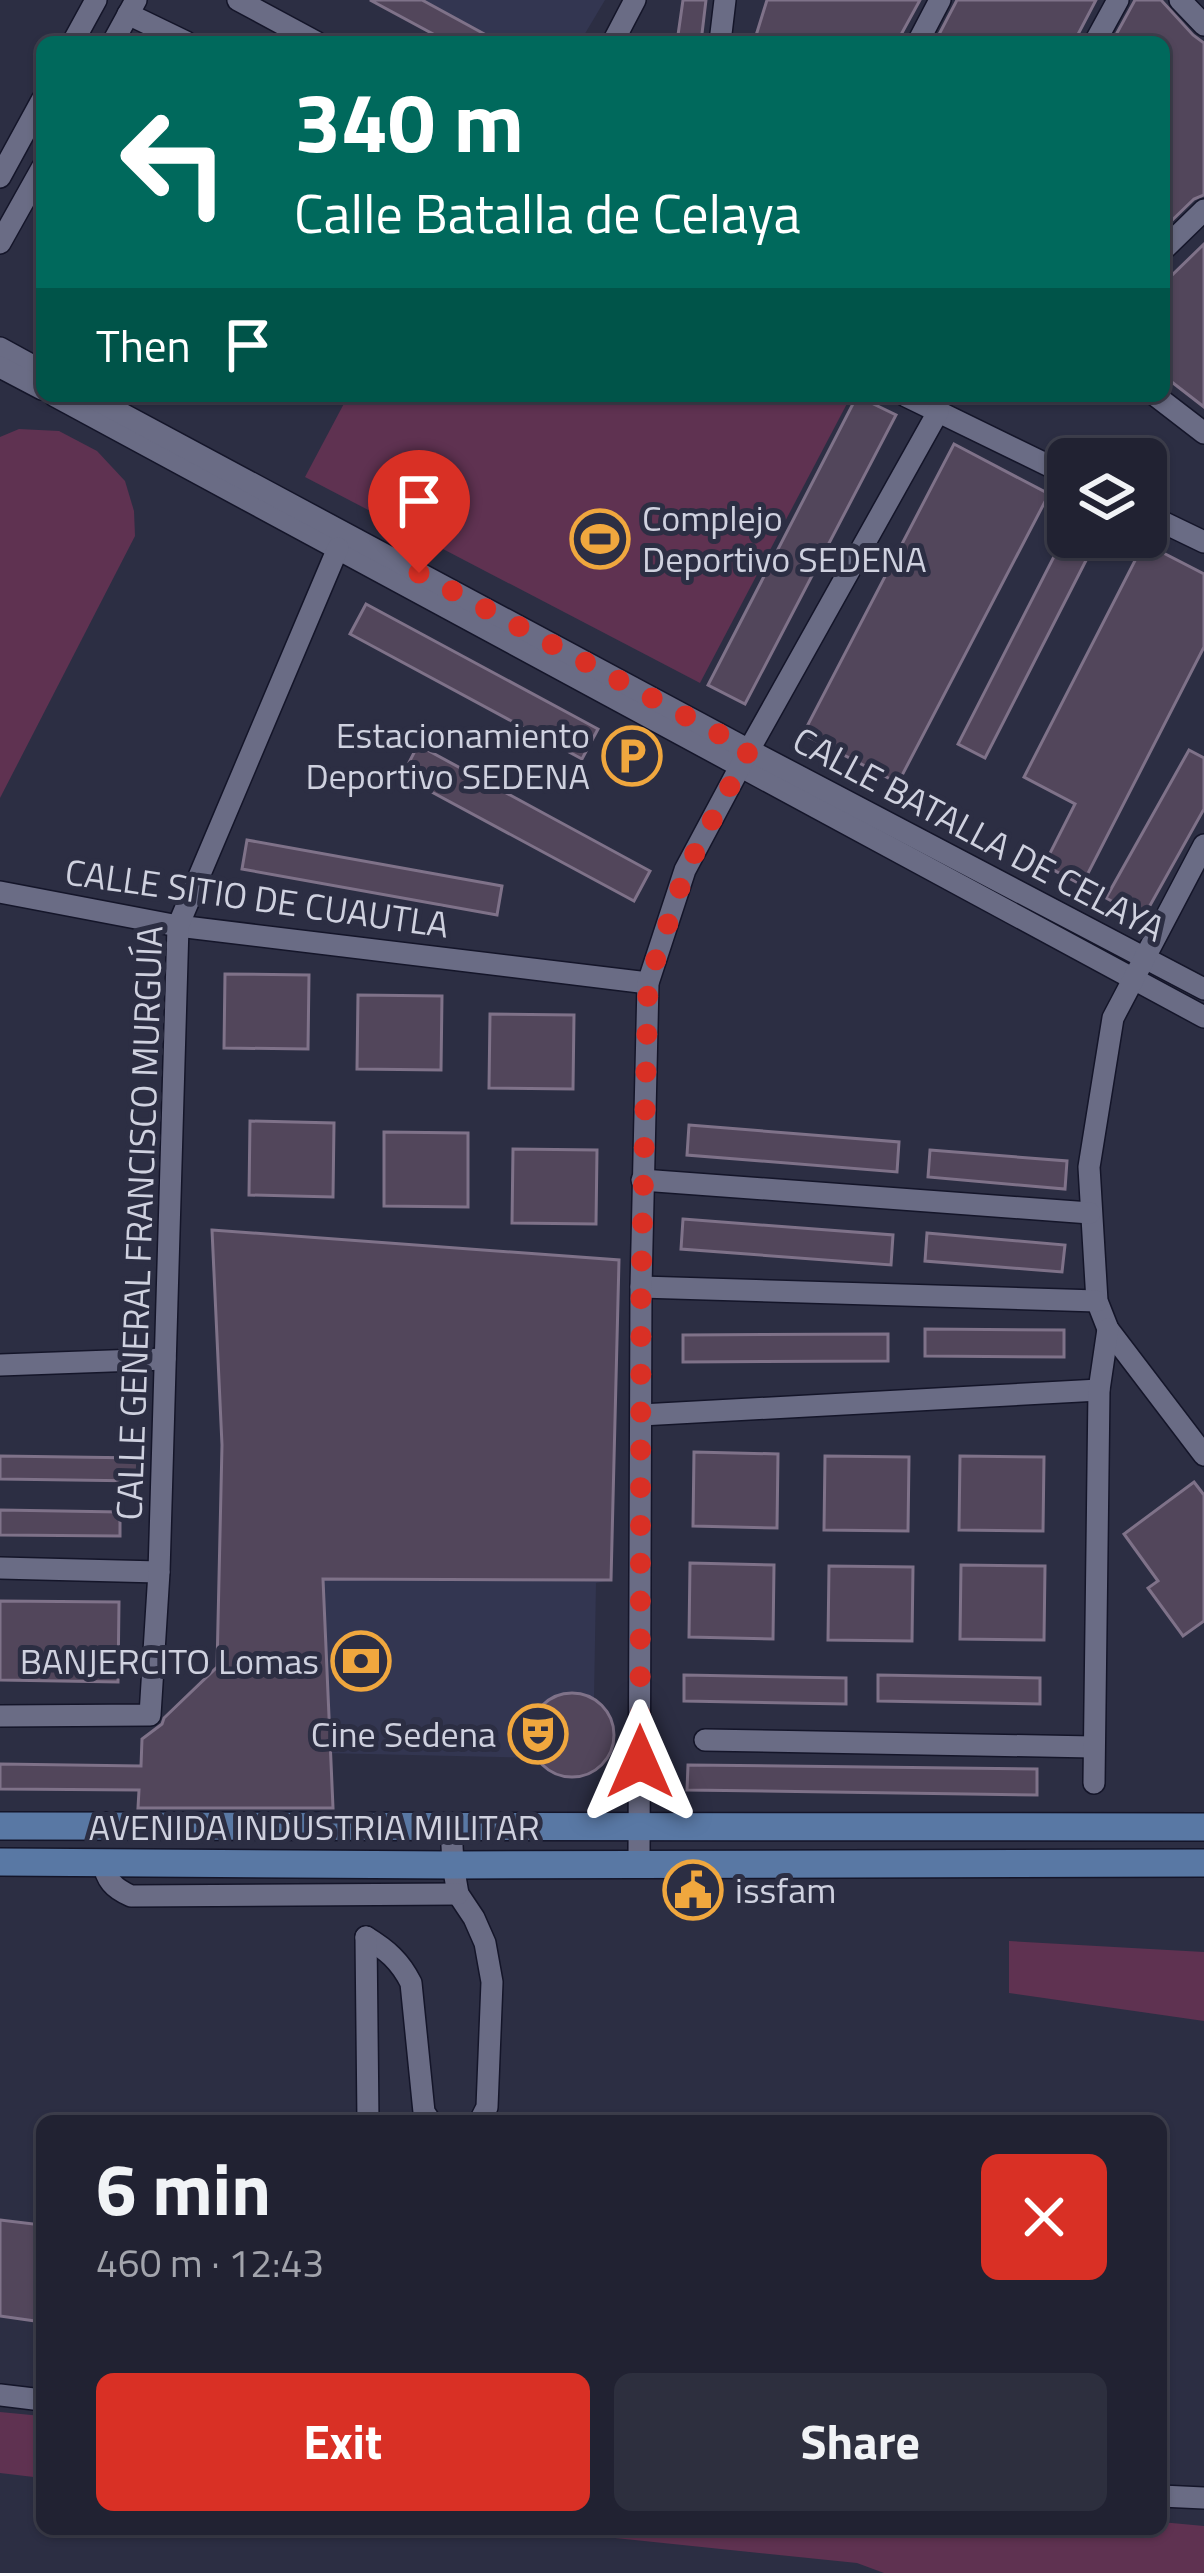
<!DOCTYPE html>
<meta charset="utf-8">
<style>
body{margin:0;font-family:"Titillium Web",sans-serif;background:#2d2f3e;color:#f1f3f6;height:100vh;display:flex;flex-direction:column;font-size:45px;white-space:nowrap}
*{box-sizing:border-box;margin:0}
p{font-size:39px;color:#a2a4ac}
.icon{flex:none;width:66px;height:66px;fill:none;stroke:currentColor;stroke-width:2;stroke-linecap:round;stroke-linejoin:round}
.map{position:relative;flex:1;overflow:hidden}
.side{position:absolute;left:36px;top:2115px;width:1131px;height:420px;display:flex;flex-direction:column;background:#212232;border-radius:18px;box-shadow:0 3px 9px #0004,0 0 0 3px #3e3f4d}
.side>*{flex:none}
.guide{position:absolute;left:36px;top:36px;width:1134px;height:366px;border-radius:18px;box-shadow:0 3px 9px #0004,0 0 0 3px #3e3f4d;background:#00695c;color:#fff;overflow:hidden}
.controls{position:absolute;left:1047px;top:438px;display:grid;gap:24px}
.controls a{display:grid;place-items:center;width:120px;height:120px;border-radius:18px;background:#212232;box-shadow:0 3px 9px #0004,0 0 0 3px #3e3f4d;font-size:60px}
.pin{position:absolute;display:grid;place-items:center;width:102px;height:102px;color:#fff;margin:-123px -51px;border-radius:50% 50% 50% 0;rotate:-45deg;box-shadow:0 0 12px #0007}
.pin .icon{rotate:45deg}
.me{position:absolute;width:132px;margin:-66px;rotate:0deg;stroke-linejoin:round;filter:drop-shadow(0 0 9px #0008)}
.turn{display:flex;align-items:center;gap:42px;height:252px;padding:0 60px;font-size:54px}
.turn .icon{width:156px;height:156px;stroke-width:2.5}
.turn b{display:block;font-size:84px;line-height:102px}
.then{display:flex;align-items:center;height:114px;padding:0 60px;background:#0003;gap:24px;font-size:45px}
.round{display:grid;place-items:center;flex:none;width:126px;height:126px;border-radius:18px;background:#2d2f3e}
.headline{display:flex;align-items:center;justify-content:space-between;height:204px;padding:0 60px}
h1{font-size:72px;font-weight:700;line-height:90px}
.button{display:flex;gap:24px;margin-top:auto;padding:24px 60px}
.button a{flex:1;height:138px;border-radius:18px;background:#d93025;color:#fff;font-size:48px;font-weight:700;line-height:138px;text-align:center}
.button a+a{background:#2d2f3e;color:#f1f3f6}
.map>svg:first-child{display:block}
</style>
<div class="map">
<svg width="1204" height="2573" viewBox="0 0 1204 2573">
<rect width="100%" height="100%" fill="#2c2e43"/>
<g fill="#333651">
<polygon points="370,0 605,0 580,42 448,42"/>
<polygon points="323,1579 611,1580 596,1583 594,1698 573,1692 559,1695 546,1702 537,1712 531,1724 532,1747 537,1758 323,1753"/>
</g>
<g fill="#5f3251">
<polygon points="348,396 851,396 700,683 305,477"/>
<polygon points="19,429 59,431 97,451 125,481 134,511 135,536 0,798 0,437"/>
<polygon points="1009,1941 1204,1952 1204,2021 1009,1993"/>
<polygon points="0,2412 42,2416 42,2478 0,2473"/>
<polygon points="1161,2522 1204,2526 1204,2573 884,2573 857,2563 528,2529 1161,2529"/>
</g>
<g fill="#52465b" stroke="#7f7289" stroke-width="3">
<polygon points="370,0 422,0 499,42 448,42"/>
<polygon points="683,0 706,0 701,42 677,42"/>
<polygon points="767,0 920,0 897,42 754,42"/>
<polygon points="957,0 1096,0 1074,42 935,42"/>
<polygon points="1135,0 1161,0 1193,35 1204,43 1204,195 1194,199 1164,228 1164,42 1112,42"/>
<polygon points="1204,244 1204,407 1164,376 1164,283"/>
<polygon points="857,396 896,415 745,704 708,685"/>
<polygon points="954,444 1049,494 898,783 803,734"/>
<polygon points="1064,537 1098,537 985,758 958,744"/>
<polygon points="1144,543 1204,574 1204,647 1082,885 1044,865 1075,804 1024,777"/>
<polygon points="366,604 598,729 582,759 350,634"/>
<polygon points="418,745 650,871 634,901 402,776"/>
<polygon points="1189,750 1204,758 1204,809 1143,918 1106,898"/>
<polygon points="247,840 502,886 497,915 242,869"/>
<polygon points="225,974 309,975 308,1049 224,1048"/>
<polygon points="358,995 442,996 441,1070 357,1069"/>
<polygon points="490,1014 574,1015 573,1089 489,1088"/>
<polygon points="250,1121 334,1123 333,1197 249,1195"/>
<polygon points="689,1125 899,1142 897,1172 687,1155"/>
<polygon points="384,1132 468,1133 468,1207 384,1206"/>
<polygon points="513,1149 597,1150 596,1224 512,1223"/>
<polygon points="930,1150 1067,1161 1065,1189 928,1177"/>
<polygon points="683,1219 893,1235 891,1265 681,1249"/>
<polygon points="212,1230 619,1260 611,1580 323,1579 333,1808 138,1808 139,1790 0,1789 0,1764 141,1766 142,1739 162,1724 164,1718 217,1667 222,1445"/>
<polygon points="927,1233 1065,1245 1062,1272 925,1261"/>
<polygon points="925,1329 1064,1330 1064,1357 925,1356"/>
<polygon points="888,1334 888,1361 683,1362 683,1335"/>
<polygon points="694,1452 778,1454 777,1528 693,1526"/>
<polygon points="0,1456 140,1458 140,1481 0,1479"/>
<polygon points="825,1456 909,1457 908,1531 824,1530"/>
<polygon points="960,1456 1044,1457 1043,1531 959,1530"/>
<polygon points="1194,1482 1204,1495 1204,1621 1183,1636 1148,1588 1158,1581 1124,1534"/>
<polygon points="0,1510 120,1512 120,1536 0,1535"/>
<polygon points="690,1563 774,1565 773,1639 689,1637"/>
<polygon points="961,1565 1045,1566 1044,1640 960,1639"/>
<polygon points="829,1566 913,1567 912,1641 828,1640"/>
<polygon points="0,1601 119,1602 118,1682 0,1680"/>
<polygon points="684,1675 846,1678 846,1704 684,1701"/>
<polygon points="878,1675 1040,1678 1040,1704 878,1701"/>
<circle cx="572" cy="1735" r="42"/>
<polygon points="688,1765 1037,1769 1037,1795 687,1790"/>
<polygon points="0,2220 42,2225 42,2322 0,2316"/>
</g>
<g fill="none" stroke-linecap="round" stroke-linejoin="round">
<defs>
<g id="minor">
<polyline points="238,0 316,42"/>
<polyline points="1180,0 1204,25"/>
<polyline points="128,14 186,42"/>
<polyline points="73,42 96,0"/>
<polyline points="113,42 136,0"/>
<polyline points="613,42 635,0"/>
<polyline points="720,42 725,0"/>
<polyline points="918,42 940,0"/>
<polyline points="1095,42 1118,0"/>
<polyline points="0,177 42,100"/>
<polyline points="0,243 42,168"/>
<polyline points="1164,249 1204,210"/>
<polyline points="0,348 42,371"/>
<polyline points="0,367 42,389"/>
<polyline points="55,396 1204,1017"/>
<polyline points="89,396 749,750 1204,989"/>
<polyline points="906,396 1068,475"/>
<polyline points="1156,396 1204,433"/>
<polyline points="1146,514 1204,542"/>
<polyline points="1204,845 1113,1018 1089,1167 1097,1301 1108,1329 1204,1455"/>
<polyline points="0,892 178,926 648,983"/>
<polyline points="642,1180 1090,1213"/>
<polyline points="641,1287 1097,1301"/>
<polyline points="0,1365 165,1359"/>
<polyline points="641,1415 1099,1390"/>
<polyline points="0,1568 159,1572"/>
<polyline points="0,1716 150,1715 159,1572 178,926 338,548"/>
<polyline points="705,1740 1093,1747"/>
<polyline points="1094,1783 1099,1390 1108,1329"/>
<polyline points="451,1826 453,1865 458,1894 474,1918 485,1943 492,1982 487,2107 480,2121"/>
<path d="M103 1861C106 1880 113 1888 131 1896L458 1894"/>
<polyline points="639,1863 641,1287 648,983 685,870 749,750 938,412"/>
<path d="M366 1937C387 1950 400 1961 411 1983L424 2112 430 2121"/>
<polyline points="366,1937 368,2121"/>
<polyline points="0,2395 42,2400"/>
<polyline points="1161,2496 1204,2498"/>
</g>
<g id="secondary">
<polyline points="0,1826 1204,1827"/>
<polyline points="0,1862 453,1865 1204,1863"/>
</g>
</defs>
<use href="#minor" stroke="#141529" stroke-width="24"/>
<use href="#secondary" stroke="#141529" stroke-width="30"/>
<use href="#minor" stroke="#6a6c85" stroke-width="21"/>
<use href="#secondary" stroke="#5978a4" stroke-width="27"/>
</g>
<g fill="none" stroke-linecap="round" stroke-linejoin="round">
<polyline stroke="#d93025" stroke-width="21" stroke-dasharray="0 37.8" points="419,573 749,750 686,870 648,983 641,1287 640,1762"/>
</g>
<defs>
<symbol id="stadium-ring" viewBox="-11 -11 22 22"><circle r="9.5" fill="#2c2e43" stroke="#f0a73e" stroke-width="1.5"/><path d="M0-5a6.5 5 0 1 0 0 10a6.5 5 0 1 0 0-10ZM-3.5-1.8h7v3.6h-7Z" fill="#f0a73e"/></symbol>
<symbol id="parking-ring" viewBox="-11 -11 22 22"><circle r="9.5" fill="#2c2e43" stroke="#f0a73e" stroke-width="1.5"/><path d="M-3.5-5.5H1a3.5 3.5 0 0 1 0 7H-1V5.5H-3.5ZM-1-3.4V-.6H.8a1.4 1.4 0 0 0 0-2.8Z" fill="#f0a73e"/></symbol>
<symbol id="bank-ring" viewBox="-11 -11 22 22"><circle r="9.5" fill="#2c2e43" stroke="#f0a73e" stroke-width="1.5"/><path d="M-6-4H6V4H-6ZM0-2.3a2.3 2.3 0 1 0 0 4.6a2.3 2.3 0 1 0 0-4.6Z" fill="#f0a73e"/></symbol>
<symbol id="theatre-ring" viewBox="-11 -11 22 22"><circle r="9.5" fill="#2c2e43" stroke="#f0a73e" stroke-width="1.5"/><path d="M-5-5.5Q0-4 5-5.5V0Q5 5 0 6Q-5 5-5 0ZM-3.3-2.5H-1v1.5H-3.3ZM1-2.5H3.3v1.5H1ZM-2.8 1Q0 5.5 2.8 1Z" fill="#f0a73e"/></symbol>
<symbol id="civic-ring" viewBox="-11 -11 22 22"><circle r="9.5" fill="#2c2e43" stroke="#f0a73e" stroke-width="1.5"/><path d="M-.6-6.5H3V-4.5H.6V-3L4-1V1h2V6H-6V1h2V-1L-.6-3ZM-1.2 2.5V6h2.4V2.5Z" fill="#f0a73e"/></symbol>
</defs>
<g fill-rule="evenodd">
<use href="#stadium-ring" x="567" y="506" width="66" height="66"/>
<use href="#parking-ring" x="599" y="723" width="66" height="66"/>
<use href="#bank-ring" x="328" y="1628" width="66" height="66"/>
<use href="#theatre-ring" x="505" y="1701" width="66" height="66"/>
<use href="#civic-ring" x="660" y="1857" width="66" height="66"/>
</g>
<g text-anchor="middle" stroke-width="10" stroke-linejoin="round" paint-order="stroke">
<g font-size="36" fill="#cfd1df" stroke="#2c2e43" text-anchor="end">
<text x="642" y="531" text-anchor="start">Complejo<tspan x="642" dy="41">Deportivo SEDENA</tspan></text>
<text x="590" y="748">Estacionamiento<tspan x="590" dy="41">Deportivo SEDENA</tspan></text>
<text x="319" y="1674">BANJERCITO Lomas</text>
<text x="496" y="1747">Cine Sedena</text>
<text x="735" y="1903" text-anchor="start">issfam</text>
</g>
<g font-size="36" fill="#cfd1df" stroke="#2c2e43">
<text transform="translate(979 834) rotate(28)" y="13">CALLE BATALLA DE CELAYA</text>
<text transform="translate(257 898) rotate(8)" y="13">CALLE SITIO DE CUAUTLA</text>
<text transform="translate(139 1223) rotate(-88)" y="13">CALLE GENERAL FRANCISCO MURGUÍA</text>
<text x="314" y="1840">AVENIDA INDUSTRIA MILITAR</text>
</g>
</g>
</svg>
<div class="controls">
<a><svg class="icon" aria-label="layers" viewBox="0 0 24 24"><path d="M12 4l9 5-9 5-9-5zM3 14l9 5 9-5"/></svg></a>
</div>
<div class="pin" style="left:419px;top:573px;background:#d93025"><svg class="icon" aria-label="arrive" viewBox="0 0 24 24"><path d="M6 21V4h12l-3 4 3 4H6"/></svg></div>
<svg class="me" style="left:640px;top:1762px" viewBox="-20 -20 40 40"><path d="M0-17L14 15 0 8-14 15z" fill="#d93025" stroke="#fff" stroke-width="4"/></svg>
<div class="guide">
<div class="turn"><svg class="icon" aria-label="left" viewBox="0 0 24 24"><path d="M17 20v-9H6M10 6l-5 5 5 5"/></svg><div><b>340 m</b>Calle Batalla de Celaya</div></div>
<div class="then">Then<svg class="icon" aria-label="arrive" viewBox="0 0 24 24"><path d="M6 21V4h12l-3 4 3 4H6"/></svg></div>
</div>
<section class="side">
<div class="headline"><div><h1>6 min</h1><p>460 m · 12:43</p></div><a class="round" style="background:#d93025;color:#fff"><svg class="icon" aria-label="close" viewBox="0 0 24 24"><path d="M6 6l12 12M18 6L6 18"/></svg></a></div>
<div class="button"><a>Exit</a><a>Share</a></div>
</section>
</div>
